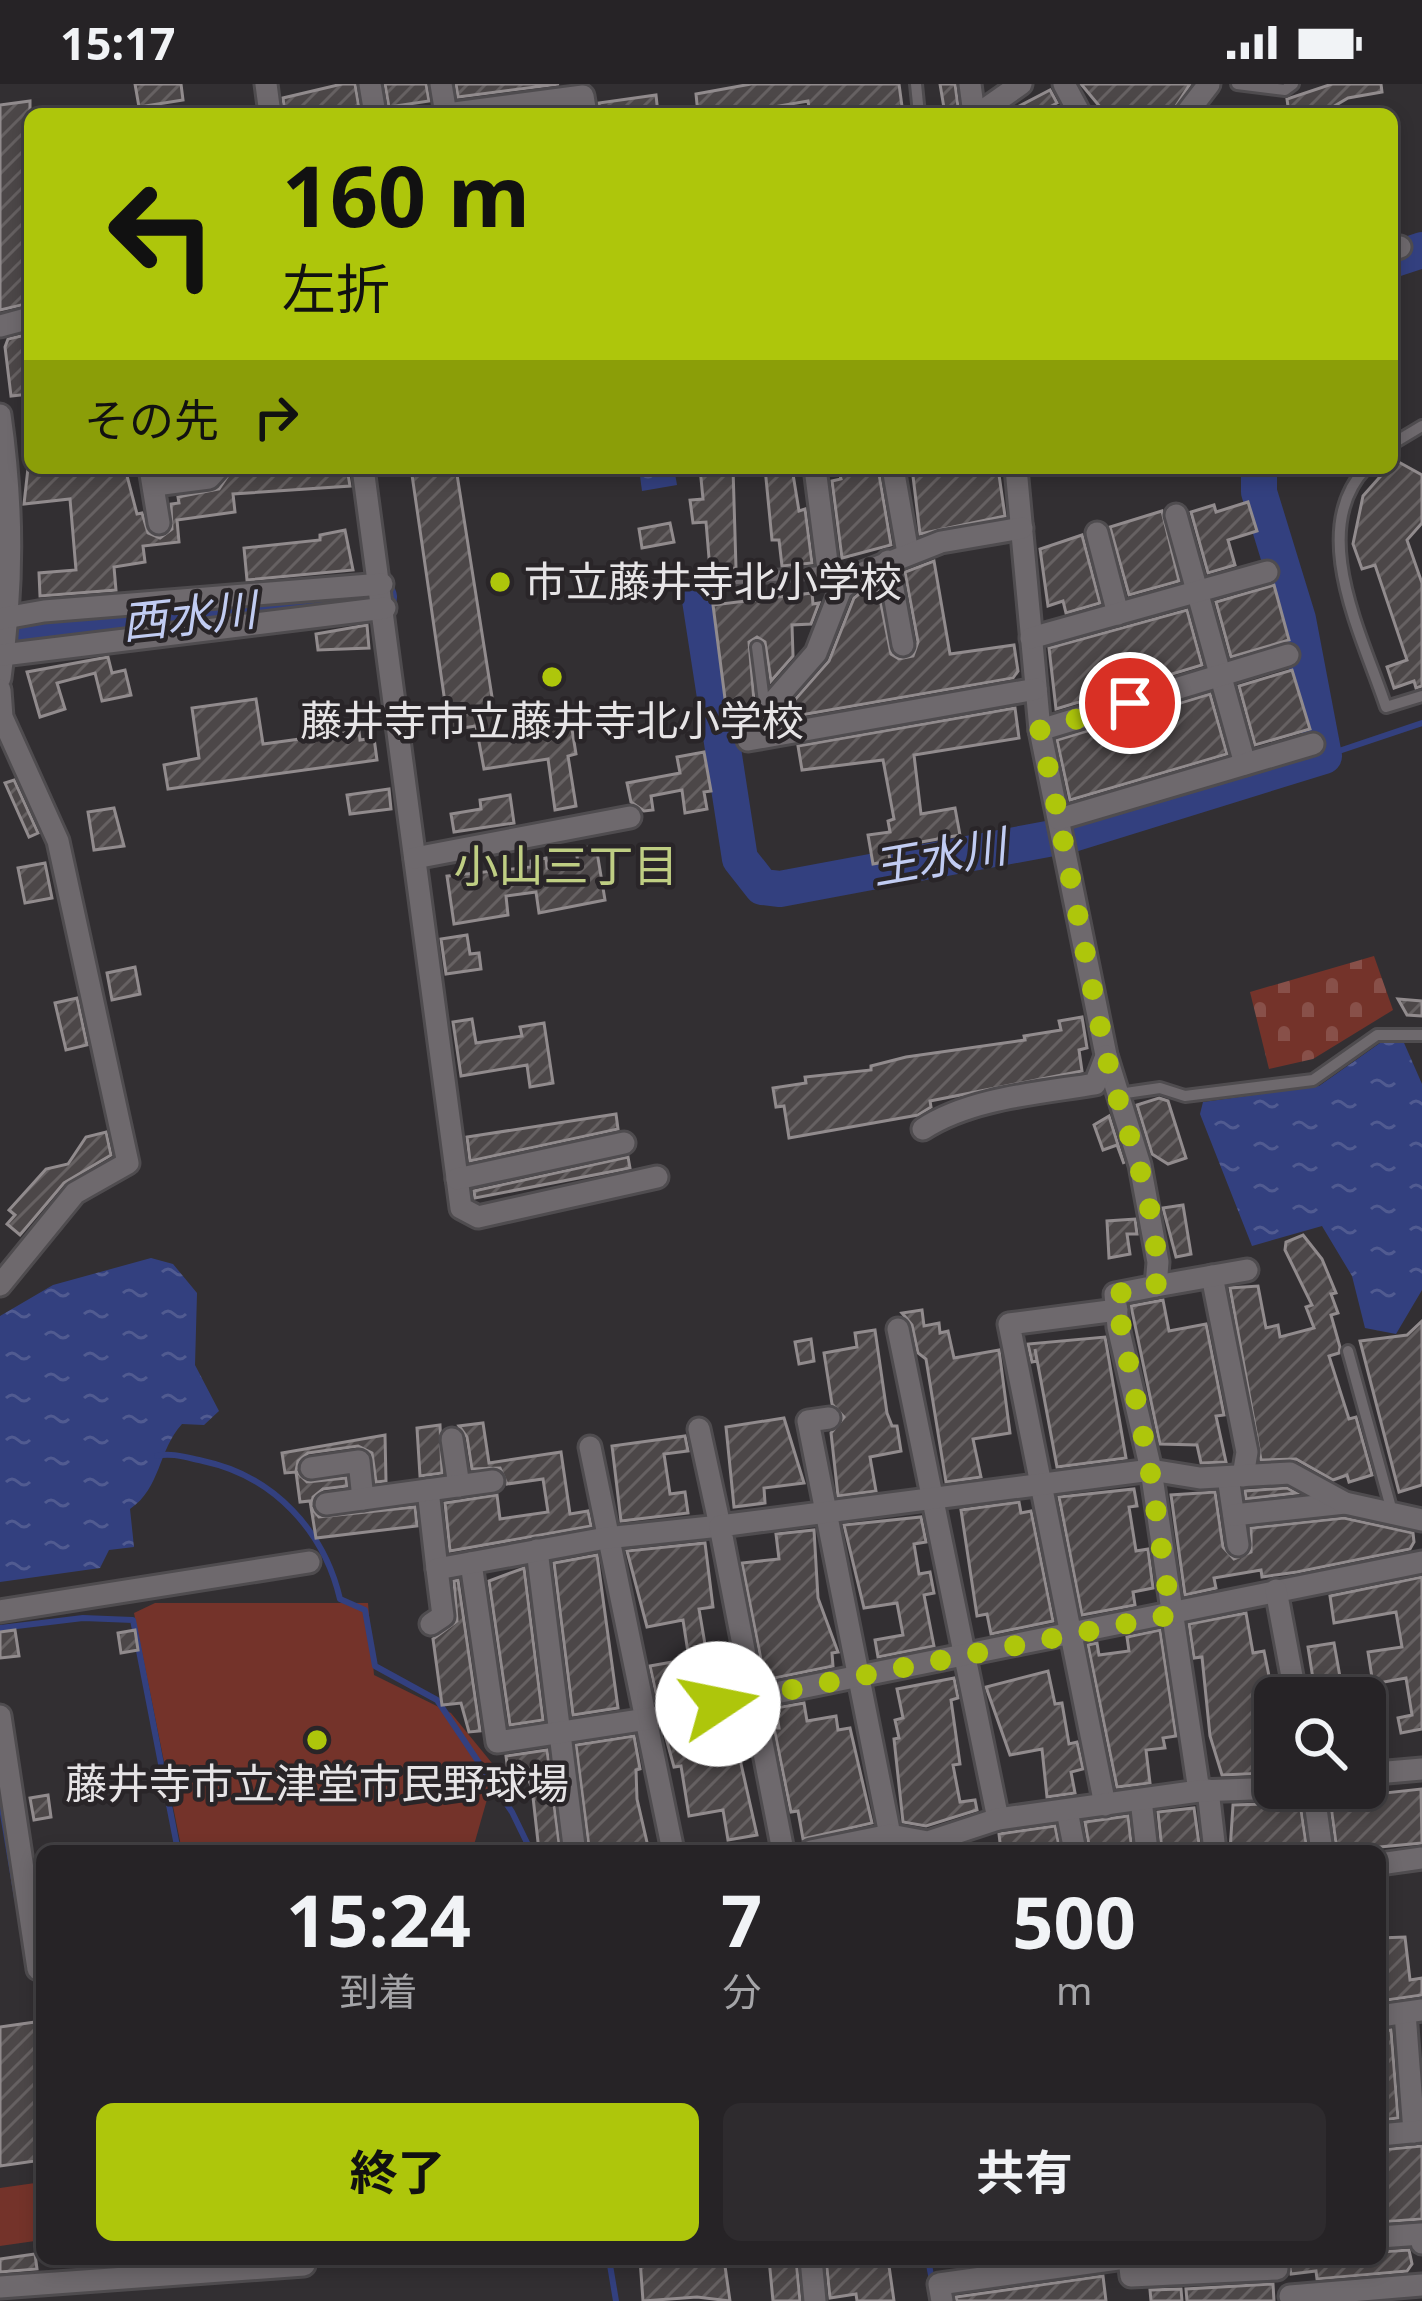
<!DOCTYPE html>
<html lang="ja">
<meta charset="utf-8">
<style>
body{margin:0;font-family:"Noto Sans","Noto Sans JP",sans-serif;background:#2e2b2e;color:#f1f3f6;height:100vh;display:flex;flex-direction:column;font-size:45px;white-space:nowrap}
*{box-sizing:border-box;margin:0}
p{font-size:39px;color:#a4a4a7}
.icon{flex:none;width:66px;height:66px;fill:none;stroke:currentColor;stroke-width:2;stroke-linecap:round;stroke-linejoin:round}
.map{position:relative;flex:1;overflow:hidden}
.panel{position:absolute;left:36px;top:1761px;width:1350px;height:420px;display:flex;flex-direction:column;background:#262326;border-radius:18px;box-shadow:0 6px 18px #0003,0 0 0 3px #424043}
.panel>*{flex:none}
.top-card{position:absolute;left:24px;top:24px;width:1374px;height:366px;border-radius:18px;box-shadow:0 6px 18px #0003,0 0 0 3px #424043;background:#aec60b;color:#111;overflow:hidden}
.tools{position:absolute;left:1254px;top:1593px;display:grid;gap:24px}
.tools a{display:grid;place-items:center;width:132px;height:132px;border-radius:18px;background:#262326;box-shadow:0 6px 18px #0003,0 0 0 3px #424043;font-size:60px}
.pin{position:absolute;display:grid;place-items:center;width:102px;height:102px;color:#fff;margin:-51px;border:6px solid #fff;border-radius:50%;box-shadow:0 3px 12px #0007}
.me{position:absolute;width:132px;margin:-66px;rotate:79deg;stroke-linejoin:round;filter:drop-shadow(0 0 9px #0008)}
.turn{display:flex;align-items:center;gap:42px;height:252px;padding:0 60px;font-size:54px}
.turn .icon{width:156px;height:156px;stroke-width:2.5}
.turn b{display:block;font-size:84px;line-height:102px}
.then{display:flex;align-items:center;height:114px;padding:0 60px;background:#0003;gap:24px;font-size:45px}
.eta{display:flex;justify-content:space-evenly;align-items:center;height:204px;text-align:center}
.eta b{font-size:72px;font-weight:700;line-height:84px}
.cta{display:flex;gap:24px;margin-top:auto;padding:24px 60px}
.cta a{flex:1;height:138px;border-radius:18px;background:#aec60b;color:#111;font-size:48px;font-weight:700;line-height:138px;text-align:center}
.cta a+a{background:#2e2b2e;color:#f1f3f6}
.status{display:flex;justify-content:space-between;align-items:center;height:84px;padding:0 60px;background:#262326;direction:ltr}
.status svg{height:33px;fill:currentColor}
.map>svg:first-child{display:block}
</style>
<div class="status"><b>15:17</b><svg viewBox="0 0 49 12"><path d="M0 12V9h3v3zM5 12V6h3v6zM10 12V3h3v9zM15 12V0h3v12zM26 1h20v11H26zM47 4h2v5h-2z"/></svg></div>
<div class="map">
<svg width="1422" height="2217" viewBox="0 0 1422 2217">
<defs>
<pattern id="cemetery-stones" width="16" height="16" patternUnits="userSpaceOnUse" patternTransform="scale(3)"><rect width="16" height="16" fill="#74332a"/><path d="M2 7V4a2 2 0 0 1 4 0v3zM10 15v-3a2 2 0 0 1 4 0v3z" fill="#885049"/></pattern>
<pattern id="water-ripples" width="26" height="14" patternUnits="userSpaceOnUse" patternTransform="scale(3)"><rect width="26" height="14" fill="#33407f"/><path d="M2 4q2-2 4 0t4 0M15 11q2-2 4 0t4 0" fill="none" stroke="#515b91"/></pattern>
<pattern id="building-hatch" width="6" height="6" patternUnits="userSpaceOnUse" patternTransform="scale(3)"><rect width="6" height="6" fill="#4c4748"/><path d="M-1 1l2-2M0 6l6-6M5 7l2-2" fill="none" stroke="#666162"/></pattern>
</defs>
<rect width="100%" height="100%" fill="#322f32"/>
<polygon fill="url(#cemetery-stones)" points="1374,872 1393,926 1313,975 1269,985 1250,908"/>
<g fill="#74332a">
<polygon points="155,1519 368,1519 374,1591 451,1629 496,1684 474,1761 465,1767 182,1767 134,1529"/>
<polygon points="42,2098 42,2156 0,2162 0,2104"/>
</g>
<g fill="url(#water-ripples)">
<polygon points="639,384 674,384 677,401 642,407"/>
<polygon points="1401,952 1422,1000 1422,1206 1396,1250 1365,1244 1352,1192 1322,1142 1252,1162 1200,1030 1203,1018 1319,1002 1380,959"/>
<path d="M151 1174 173 1180 197 1209 195 1281 219 1327 204 1341 182 1340C158 1366 161 1404 130 1425L134 1463 109 1466 100 1484 0 1498V1232L53 1201Z"/>
</g>
<g fill="none" stroke-linecap="round" stroke-linejoin="round">
<g stroke="#33407f" stroke-width="6">
<polyline points="1324,672 1422,639"/>
<path d="M157 1372C171 1368 188 1374 203 1377 274 1392 324 1447 340 1515L365 1526 375 1582 437 1616 512 1728 531 1767"/>
<polyline points="0,1544 83,1534 133,1536 178,1767"/>
<polyline points="0,1712 17,1814"/>
<polyline points="609,2175 616,2217"/>
<polyline points="928,2175 933,2202"/>
</g>
<g stroke="#33407f" stroke-width="36">
<polyline points="1392,176 1422,166"/>
<polyline points="700,516 740,775 762,803 780,805 1069,751 1324,672 1298,535 1259,408 1259,384"/>
<polyline points="0,551 53,540 379,513"/>
</g>
</g>
<g fill="url(#building-hatch)" stroke="#918b8d" stroke-width="3">
<polygon points="135,0 181,0 183,16 139,23"/>
<polygon points="342,0 355,0 360,30 285,30 283,14"/>
<polygon points="385,0 426,0 429,17 389,23"/>
<polygon points="456,0 559,0 458,13"/>
<polygon points="751,0 899,0 903,30 810,30 808,17 734,30 698,30 696,10"/>
<polygon points="940,0 955,0 959,30 945,30"/>
<polygon points="1081,0 1190,0 1171,30 1106,30"/>
<polygon points="1332,0 1381,0 1382,8 1348,14 1321,30 1289,30 1287,15"/>
<polygon points="1050,6 1057,19 1037,30 1004,30"/>
<polygon points="656,11 658,30 601,30 599,19"/>
<polygon points="30,17 30,219 0,226 0,21"/>
<polygon points="30,250 30,310 11,312 5,263 8,255"/>
<polygon points="1395,376 1422,391 1422,439 1407,456 1422,499 1422,602 1416,604 1414,597 1394,604 1387,583 1407,576 1375,481 1362,485 1353,460 1363,412"/>
<polygon points="28,384 125,384 137,430 142,429 148,449 160,454 172,445 171,420 179,419 178,413 219,405 233,384 347,384 350,402 233,410 235,428 177,436 179,458 143,462 145,478 114,483 116,506 40,512 39,489 76,486 70,415 24,420"/>
<polygon points="411,384 456,384 498,651 571,639 576,670 568,672 576,722 555,726 548,675 484,685 476,642 449,646"/>
<polygon points="700,384 733,384 736,484 710,486 706,438 693,439 690,416 703,415"/>
<polygon points="765,384 792,384 799,427 805,425 812,479 782,482 779,456 772,456"/>
<polygon points="838,384 878,384 891,461 842,474 832,397 841,395"/>
<polygon points="912,384 998,384 1005,432 920,450"/>
<polygon points="1248,418 1257,447 1228,456 1235,481 1208,489 1191,428 1214,421 1216,428"/>
<polygon points="1162,427 1179,497 1129,511 1110,443"/>
<polygon points="670,439 674,458 642,464 639,445"/>
<polygon points="345,446 353,486 247,496 244,464 320,456 320,451"/>
<polygon points="1082,451 1100,519 1066,529 1063,517 1048,522 1040,465"/>
<polygon points="934,477 950,570 1014,561 1018,587 1013,594 778,635 829,577 854,514 868,503 877,500 891,570 899,575 913,572 918,558 905,488"/>
<polygon points="1274,501 1289,556 1231,573 1216,518"/>
<polygon points="812,509 813,520 819,519 811,540 792,541 793,572 771,597 765,558 757,553 749,558 754,617 736,637 728,638 713,521"/>
<polygon points="1187,526 1202,581 1056,625 1049,564"/>
<polygon points="367,541 369,564 318,566 316,550"/>
<polygon points="108,573 112,589 125,586 131,611 102,617 95,589 57,599 65,625 40,633 27,588"/>
<polygon points="1292,586 1310,645 1255,661 1239,602"/>
<polygon points="1210,610 1227,670 1070,716 1057,656"/>
<polygon points="256,615 263,660 359,647 360,656 374,654 377,676 168,705 164,681 199,674 192,624"/>
<polygon points="1015,624 1019,654 914,671 921,730 955,724 960,751 888,764 890,777 873,780 868,751 890,748 888,737 894,735 883,676 802,686 798,662"/>
<polygon points="704,668 711,707 704,708 707,725 685,729 682,706 651,712 653,726 644,727 631,718 627,699 680,689 677,673"/>
<polygon points="14,696 38,749 29,753 5,699"/>
<polygon points="389,705 391,725 350,730 347,711"/>
<polygon points="510,711 514,739 454,748 451,730 481,725 480,716"/>
<polygon points="114,724 124,762 94,766 88,728"/>
<polygon points="596,762 605,816 539,829 536,808 506,812 508,831 454,840 447,792 531,783 531,777 546,774 547,784 578,780 576,765"/>
<polygon points="45,779 52,814 25,819 18,784"/>
<polygon points="467,851 470,870 479,869 481,885 446,890 441,855"/>
<polygon points="135,883 140,910 112,916 107,889"/>
<polygon points="77,914 87,961 66,966 55,919"/>
<polygon points="1398,915 1422,917 1422,932 1407,931"/>
<polygon points="1082,933 1087,964 1079,966 1082,987 930,1017 931,1023 918,1031 789,1054 784,1022 776,1023 773,1004 806,999 805,993 871,986 871,982 906,973 1025,956 1024,952 1061,946 1059,937"/>
<polygon points="472,935 476,959 522,952 520,943 544,939 553,999 530,1003 527,981 461,992 453,938"/>
<polygon points="1159,1014 1168,1017 1186,1074 1168,1080 1152,1070 1137,1021"/>
<polygon points="616,1030 618,1045 470,1077 467,1053"/>
<polygon points="1109,1032 1124,1080 1117,1061 1103,1066 1094,1041"/>
<polygon points="106,1048 111,1071 64,1099 20,1151 7,1140 15,1131 9,1126 46,1085 68,1080 86,1053"/>
<polygon points="628,1073 630,1084 475,1114 474,1107"/>
<polygon points="1183,1121 1191,1170 1176,1173 1163,1124"/>
<polygon points="1135,1135 1137,1150 1127,1150 1130,1170 1109,1174 1107,1137"/>
<polygon points="1303,1151 1322,1175 1336,1209 1331,1210 1338,1229 1331,1231 1340,1263 1339,1269 1329,1272 1349,1335 1356,1333 1372,1391 1349,1398 1347,1391 1333,1396 1296,1375 1261,1376 1230,1204 1258,1202 1266,1244 1278,1241 1280,1253 1314,1244 1306,1223 1312,1221 1285,1166 1286,1158"/>
<polygon points="1163,1216 1169,1247 1206,1240 1224,1331 1216,1332 1226,1378 1201,1379 1197,1361 1160,1360 1131,1222"/>
<polygon points="922,1226 924,1242 939,1239 940,1249 948,1247 954,1274 999,1266 1010,1349 973,1355 981,1393 946,1398 926,1275 918,1269 912,1241 902,1229"/>
<polygon points="1422,1237 1422,1401 1399,1408 1360,1257 1407,1251"/>
<polygon points="875,1246 887,1329 892,1342 897,1342 901,1367 870,1373 876,1407 838,1412 831,1349 844,1333 832,1320 824,1269 857,1263 855,1249"/>
<polygon points="1105,1253 1126,1374 1057,1383 1035,1265 1037,1277 1032,1278 1028,1260"/>
<polygon points="811,1255 814,1277 799,1280 795,1258"/>
<polygon points="784,1334 804,1399 764,1404 765,1419 734,1423 726,1343"/>
<polygon points="483,1339 489,1379 561,1368 570,1430 588,1427 591,1442 450,1467 445,1419 497,1411 500,1435 548,1428 543,1395 507,1400 500,1384 472,1385 467,1353 459,1342"/>
<polygon points="440,1341 442,1389 420,1392 417,1344"/>
<polygon points="385,1351 386,1397 376,1398 372,1369 358,1362 308,1369 298,1377 296,1387 307,1398 346,1394 347,1402 323,1405 313,1413 311,1423 319,1433 415,1423 417,1442 316,1454 310,1417 300,1418 296,1388 285,1389 282,1369"/>
<polygon points="685,1352 688,1367 664,1370 670,1410 685,1408 688,1429 621,1437 612,1362"/>
<polygon points="1287,1404 1296,1409 1246,1415 1245,1407"/>
<polygon points="1134,1405 1137,1422 1129,1423 1136,1467 1148,1465 1153,1504 1133,1508 1135,1521 1082,1531 1059,1413"/>
<polygon points="1215,1408 1223,1463 1234,1475 1251,1468 1251,1444 1344,1434 1413,1449 1414,1458 1410,1465 1297,1488 1262,1493 1261,1486 1214,1494 1216,1504 1185,1511 1171,1411"/>
<polygon points="1019,1418 1021,1429 1031,1427 1053,1537 991,1550 987,1530 977,1532 961,1426"/>
<polygon points="921,1433 926,1458 914,1460 919,1490 930,1488 934,1509 924,1511 934,1562 878,1573 875,1556 903,1551 897,1519 864,1524 844,1441"/>
<polygon points="814,1446 818,1514 838,1568 832,1569 833,1582 765,1596 742,1479 779,1475 776,1450"/>
<polygon points="705,1459 713,1523 699,1525 706,1566 728,1562 736,1602 658,1618 650,1582 689,1575 683,1536 647,1543 627,1467"/>
<polygon points="597,1471 618,1624 573,1631 554,1479"/>
<polygon points="524,1484 543,1636 510,1641 489,1497"/>
<polygon points="1422,1493 1422,1645 1401,1649 1398,1634 1412,1631 1406,1594 1373,1600 1368,1568 1402,1563 1396,1528 1334,1539 1330,1512"/>
<polygon points="458,1496 480,1647 469,1648 461,1619 442,1621 433,1555 457,1537 454,1497"/>
<polygon points="1246,1529 1253,1569 1264,1567 1271,1602 1275,1667 1264,1668 1267,1689 1222,1691 1210,1652 1202,1573 1194,1574 1189,1540"/>
<polygon points="15,1546 19,1572 0,1574 0,1548"/>
<polygon points="135,1546 138,1566 121,1569 118,1549"/>
<polygon points="1160,1546 1176,1652 1163,1654 1165,1664 1146,1666 1150,1699 1117,1703 1088,1561 1097,1559 1099,1571 1129,1567 1127,1553"/>
<polygon points="1334,1559 1343,1610 1316,1614 1308,1563"/>
<polygon points="1048,1587 1055,1620 1062,1619 1069,1660 1077,1658 1083,1685 1071,1688 1075,1709 1047,1713 1042,1665 1010,1671 986,1603"/>
<polygon points="954,1594 958,1614 951,1616 960,1680 953,1681 960,1718 975,1716 977,1726 926,1742 903,1738 894,1655 899,1654 895,1636 903,1634 897,1605"/>
<polygon points="804,1619 807,1637 836,1632 838,1646 850,1644 872,1739 803,1755 798,1727 791,1728 774,1644 779,1644 776,1624"/>
<polygon points="702,1639 705,1659 735,1653 757,1751 728,1756 723,1726 689,1732 681,1682 674,1683 664,1647"/>
<polygon points="634,1652 640,1685 636,1686 637,1715 649,1767 618,1767 617,1760 589,1763 576,1661"/>
<polygon points="547,1666 560,1767 539,1767 532,1704 527,1692 509,1695 506,1672"/>
<polygon points="1421,1705 1422,1759 1337,1767 1330,1715"/>
<polygon points="48,1711 51,1733 34,1736 30,1714"/>
<polygon points="1300,1719 1307,1766 1230,1767 1233,1721"/>
<polygon points="1194,1724 1200,1767 1162,1767 1158,1728"/>
<polygon points="1128,1732 1132,1767 1090,1767 1085,1738"/>
<polygon points="1055,1742 1060,1767 1001,1767 999,1750"/>
<polygon points="1405,1853 1410,1896 1422,1894 1422,1911 1380,1917 1380,1854"/>
<polygon points="42,1937 42,2076 0,2082 0,1943"/>
<polygon points="1391,1946 1398,2034 1380,2036 1380,1947"/>
<polygon points="1422,2062 1422,2135 1380,2138 1380,2066"/>
<polygon points="1409,2166 1412,2180 1407,2187 1317,2195 1316,2187 1291,2190 1288,2175 1380,2175 1380,2168"/>
<polygon points="35,2170 37,2185 0,2188 0,2175"/>
<polygon points="640,2175 724,2175 730,2217 697,2213 643,2217"/>
<polygon points="769,2175 796,2175 800,2217 773,2217"/>
<polygon points="826,2175 888,2175 894,2217 857,2217 856,2210 830,2214"/>
<polygon points="1103,2192 1106,2217 957,2217 956,2213"/>
<polygon points="1273,2200 1274,2217 1187,2217 1186,2205"/>
<polygon points="1181,2205 1182,2217 1151,2217 1150,2206"/>
</g>
<g fill="none" stroke-linecap="round" stroke-linejoin="round">
<defs>
<g id="service">
<polyline points="916,0 919,30"/>
<polyline points="1237,0 1285,6 1293,0"/>
<polyline points="1392,360 1422,342"/>
<path d="M1366 384C1306 447 1364 555 1386 623L1422 612"/>
<polyline points="703,498 832,487"/>
<polyline points="757,563 765,625"/>
<polyline points="1119,1010 1160,1004 1185,1012 1313,996 1377,951 1422,951"/>
<polyline points="1348,1267 1393,1431"/>
</g>
<g id="minor">
<polyline points="266,0 270,30"/>
<polyline points="370,0 375,30"/>
<polyline points="441,0 446,30"/>
<polyline points="970,0 974,30"/>
<polyline points="1064,0 1080,30"/>
<polyline points="447,30 583,12 586,30"/>
<polyline points="978,30 1021,0"/>
<polyline points="1186,30 1209,0"/>
<polyline points="1392,166 1400,163"/>
<polyline points="0,242 30,234"/>
<path d="M0 331C13 422 13 503 0 594"/>
<polyline points="150,384 159,439"/>
<polyline points="363,384 461,1124 478,1133 657,1093"/>
<polyline points="815,384 827,478 841,505"/>
<polyline points="893,384 908,469"/>
<polyline points="1016,384 1040,646 1106,971 1140,1081 1158,1178 1156,1202 1115,1210 1118,1243 1151,1386 1199,1707"/>
<polyline points="155,401 209,394 218,384"/>
<polyline points="1176,431 1245,680"/>
<polyline points="1022,444 941,458 860,490 841,505 816,569 746,649 748,656 1036,605"/>
<polyline points="1097,449 1118,530"/>
<polyline points="888,477 903,561"/>
<polyline points="0,535 44,527 382,500"/>
<polyline points="1031,554 1267,488"/>
<polyline points="3,571 385,524"/>
<polyline points="0,606 2,633 58,757 128,1079 75,1109 0,1201"/>
<polyline points="1040,646 1288,571"/>
<polyline points="1059,735 1313,660"/>
<polyline points="415,774 630,733"/>
<path d="M923 1045C970 1014 1040 1009 1095 1000L1106 972"/>
<polyline points="457,1095 624,1059"/>
<polyline points="1212,1192 1247,1368 1243,1392"/>
<polyline points="1156,1202 1247,1186"/>
<polyline points="898,1245 998,1735"/>
<polyline points="829,1334 808,1337 890,1751"/>
<polyline points="452,1355 459,1402"/>
<polyline points="590,1363 673,1767"/>
<polyline points="311,1384 359,1377 363,1415"/>
<polyline points="1228,1393 1238,1461"/>
<polyline points="428,1406 437,1485"/>
<polyline points="326,1420 493,1397"/>
<polyline points="1234,1431 1345,1419"/>
<polyline points="537,1466 574,1762"/>
<polyline points="471,1479 497,1658 647,1635 1422,1478"/>
<polyline points="1276,1506 1296,1614"/>
<polyline points="0,1527 309,1478"/>
<polyline points="431,1540 443,1532 437,1485 606,1454 720,1442 699,1345"/>
<polyline points="0,1632 38,1885 42,1884"/>
<polyline points="1365,1690 1422,1685"/>
<polyline points="1313,1704 1322,1767"/>
<polyline points="1208,1706 1215,1767"/>
<polyline points="1141,1716 1147,1767"/>
<polyline points="1105,1721 1009,1240 1117,1226"/>
<polyline points="1067,1727 1075,1767"/>
<polyline points="783,1767 720,1442 1151,1386 1200,1394 1290,1389 1345,1419 1422,1436"/>
<polyline points="811,1767 890,1751 928,1758 998,1735 1199,1707 1280,1704"/>
<polyline points="1380,1780 1422,1774"/>
<polyline points="1405,1929 1414,2048"/>
<polyline points="1380,1932 1422,1926"/>
<polyline points="1380,2051 1422,2047"/>
<polyline points="1380,2153 1421,2150 1422,2159"/>
<polyline points="811,2175 815,2217"/>
<polyline points="1129,2175 1131,2192 1277,2185"/>
<polyline points="0,2203 304,2181"/>
<polyline points="1290,2212 1422,2201"/>
<polyline points="942,2217 939,2200 1118,2175"/>
</g>
</defs>
<use href="#service" stroke="#4f4c4f" stroke-width="16"/>
<use href="#minor" stroke="#4f4c4f" stroke-width="27"/>
<use href="#service" stroke="#6e696d" stroke-width="10"/>
<use href="#minor" stroke="#6e696d" stroke-width="21"/>
</g>
<g fill="none" stroke-linecap="round" stroke-linejoin="round">
<path stroke="#aec60b" stroke-width="21" stroke-dasharray="0 37.8" d="M718 1620 1171 1531 1150 1386 1115 1210 1156 1202C1162 1123 1123 1046 1106 970 1083 863 1064 754 1040 646L1130 619"/>
</g>
<g fill="#aec60b" stroke="#292528" stroke-width="4.5">
<circle cx="500" cy="498" r="12"/>
<circle cx="552" cy="593" r="12"/>
<circle cx="317" cy="1656" r="12"/>
</g>
<g text-anchor="middle" stroke-width="9" stroke-linejoin="round" paint-order="stroke">
<g font-size="42" fill="#e6e4e6" stroke="#292528">
<text x="524" y="513" text-anchor="start">市立藤井寺北小学校</text>
<text x="552" y="652">藤井寺市立藤井寺北小学校</text>
<text x="317" y="1715">藤井寺市立津堂市民野球場</text>
</g>
<g font-size="45" font-style="italic" fill="#c1ccf2" stroke="#292528">
<text transform="translate(189 532) rotate(-6)" y="16">西水川</text>
<text transform="translate(939 773) rotate(-10)" y="16">王水川</text>
</g>
<g font-size="45" fill="#bfce83" stroke="#292528">
<text x="566" y="798">小山三丁目</text>
</g>
</g>
</svg>
<div class="tools">
<a><svg class="icon" aria-label="search" viewBox="0 0 24 24"><circle cx="10" cy="10" r="6"/><path d="M15 15l6 6"/></svg></a>
</div>
<div class="pin" style="left:1130px;top:619px;background:#d93025"><svg class="icon" aria-label="arrive" viewBox="0 0 24 24"><path d="M6 21V4h12l-3 4 3 4H6"/></svg></div>
<svg class="me" style="left:718px;top:1620px" viewBox="-20 -20 40 40"><circle r="19" fill="#fff"/><path d="M0-13L10 11 0 6-10 11z" fill="#aec60b"/></svg>
<div class="top-card">
<div class="turn"><svg class="icon" aria-label="left" viewBox="0 0 24 24"><path d="M17 20v-9H6M10 6l-5 5 5 5"/></svg><div><b>160 m</b>左折</div></div>
<div class="then">その先<svg class="icon" aria-label="right" viewBox="0 0 24 24"><path d="M7 20v-9h11M14 6l5 5-5 5"/></svg></div>
</div>
<section class="panel">
<div class="eta">
<div><b>15:24</b><p>到着</p></div>
<div><b>7</b><p>分</p></div>
<div><b>500</b><p>m</p></div>
</div>
<div class="cta"><a>終了</a><a>共有</a></div>
</section>
</div>
